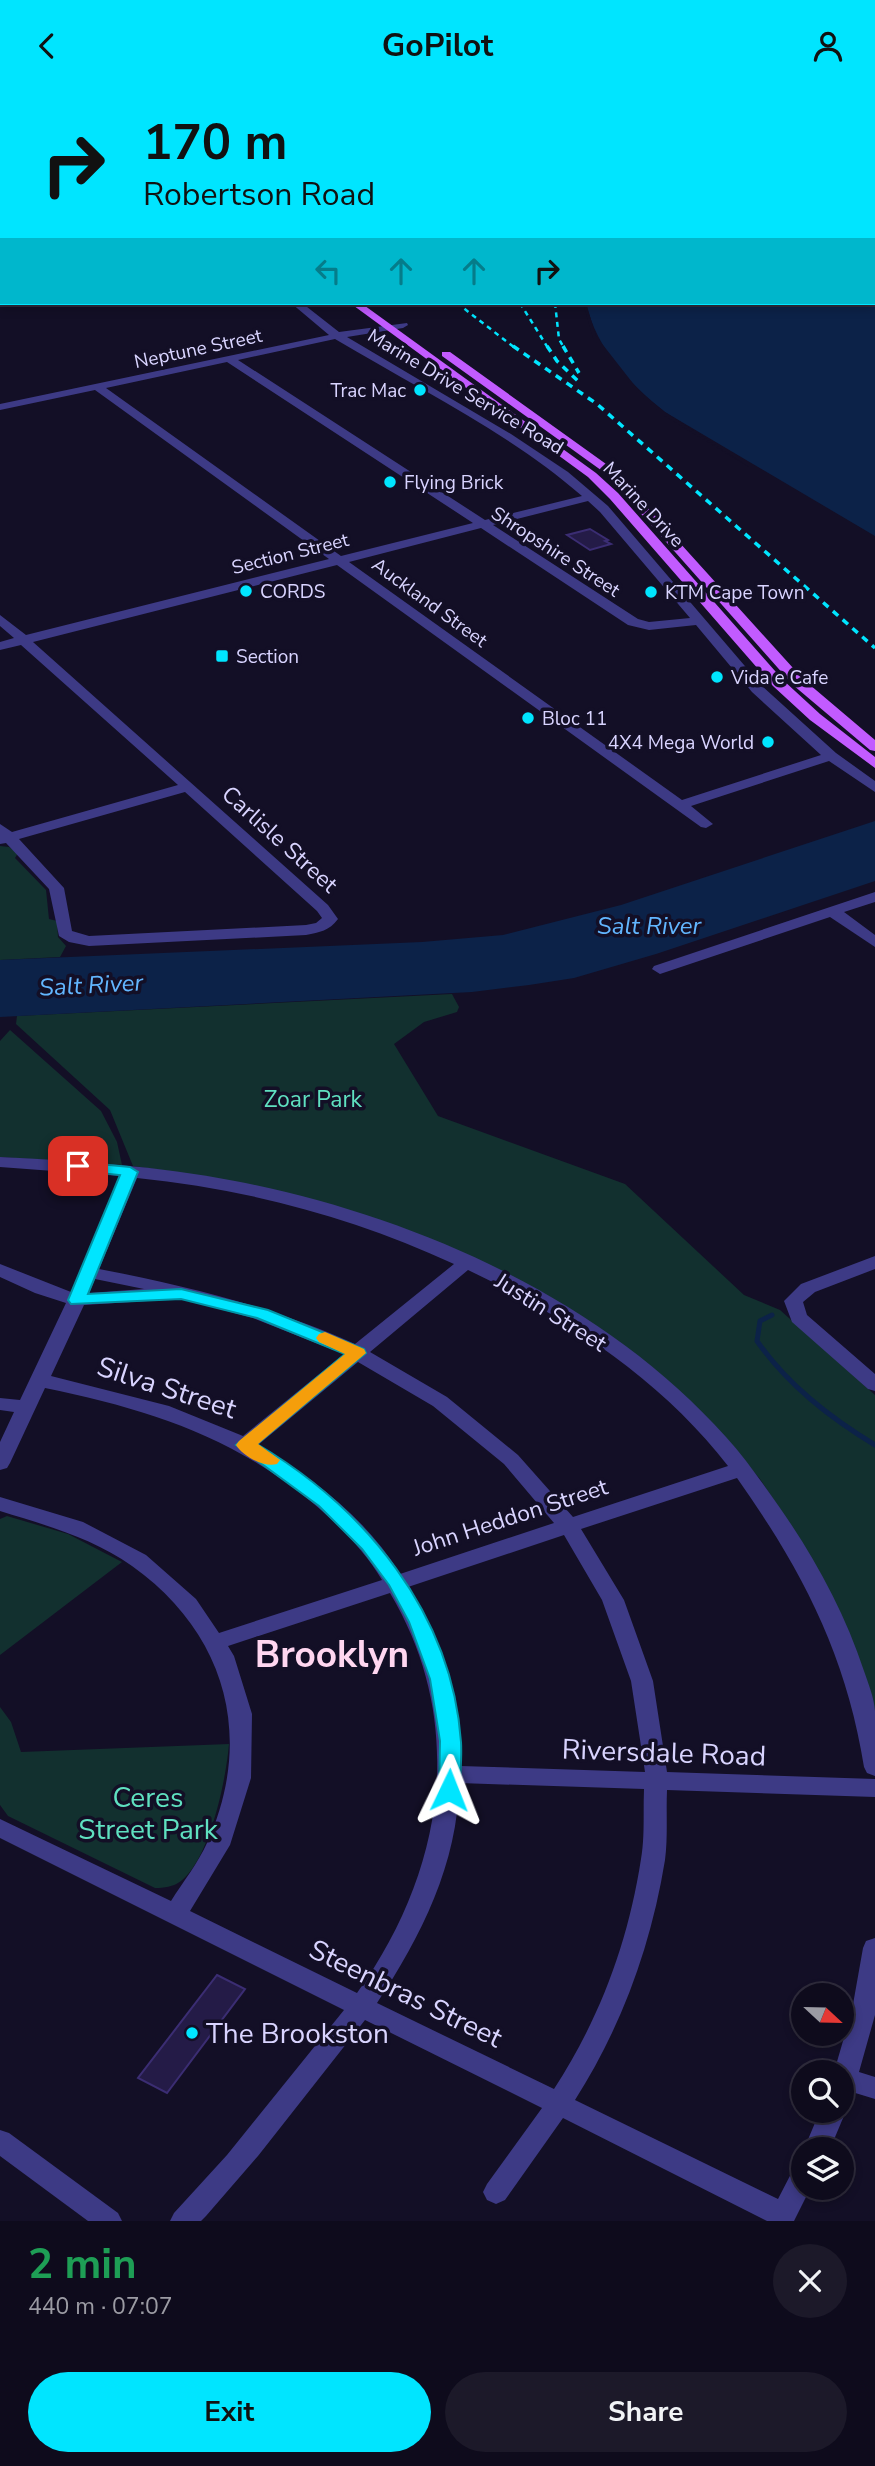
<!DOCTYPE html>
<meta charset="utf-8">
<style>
body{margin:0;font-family:"Nunito Sans",sans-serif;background:#1c1929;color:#f1f3f6;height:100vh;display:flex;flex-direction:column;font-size:26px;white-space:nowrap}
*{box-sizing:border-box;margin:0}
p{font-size:23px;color:#9b9ba3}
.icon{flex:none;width:38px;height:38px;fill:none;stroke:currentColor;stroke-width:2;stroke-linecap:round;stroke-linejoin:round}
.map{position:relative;height:2130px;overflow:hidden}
.side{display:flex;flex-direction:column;background:#0e0b1c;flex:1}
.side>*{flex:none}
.top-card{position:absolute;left:0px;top:0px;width:875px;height:214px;box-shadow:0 4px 10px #0003,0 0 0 2px #2e2b3b;background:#00e5ff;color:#111;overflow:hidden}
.needle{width:46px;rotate:112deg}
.controls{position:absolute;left:791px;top:1892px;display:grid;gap:14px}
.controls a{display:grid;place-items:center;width:63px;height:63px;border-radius:50%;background:#0e0b1c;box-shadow:0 4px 10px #0003,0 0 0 2px #2e2b3b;font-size:35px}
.pin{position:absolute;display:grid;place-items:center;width:60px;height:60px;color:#fff;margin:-30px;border-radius:14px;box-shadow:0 4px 10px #0006}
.me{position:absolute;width:77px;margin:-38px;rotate:2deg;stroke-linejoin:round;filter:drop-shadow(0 0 5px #0008)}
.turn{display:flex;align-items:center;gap:24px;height:147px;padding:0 28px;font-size:32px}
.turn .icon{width:91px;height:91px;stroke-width:2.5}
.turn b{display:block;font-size:49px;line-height:60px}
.lanes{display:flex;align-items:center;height:66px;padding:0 28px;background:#0003;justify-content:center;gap:35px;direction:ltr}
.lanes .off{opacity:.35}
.round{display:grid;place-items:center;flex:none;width:74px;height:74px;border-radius:37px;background:#1c1929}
.headline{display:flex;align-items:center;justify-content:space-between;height:119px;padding:0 28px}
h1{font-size:42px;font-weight:700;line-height:52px;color:#1e9e55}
.button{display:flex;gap:14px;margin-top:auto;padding:14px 28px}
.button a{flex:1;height:80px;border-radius:42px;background:#00e5ff;color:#111;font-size:28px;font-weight:700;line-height:80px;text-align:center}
.button a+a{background:#1c1929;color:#f1f3f6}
header{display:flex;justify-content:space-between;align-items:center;height:91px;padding:0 28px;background:#00e5ff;color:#111;font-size:32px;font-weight:700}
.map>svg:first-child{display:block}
</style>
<header><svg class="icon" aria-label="back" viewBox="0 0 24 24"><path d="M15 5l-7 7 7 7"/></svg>GoPilot<svg class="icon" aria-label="person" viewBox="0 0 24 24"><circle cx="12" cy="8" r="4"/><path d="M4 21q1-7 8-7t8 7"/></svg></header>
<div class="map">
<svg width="875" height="2130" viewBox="0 0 875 2130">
<rect width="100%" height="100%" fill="#130f26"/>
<g fill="#12302f">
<polygon points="0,755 9,756 18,762 15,767 46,799 49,828 57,830 58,846 66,855 60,866 0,869"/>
<polygon points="452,903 459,916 457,921 424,931 394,953 438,1025 625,1093 744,1204 780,1219 875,1304 875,1632 785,1426 760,1388 723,1346 505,1183 416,1143 208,1086 133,1075 110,1019 16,933 17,925"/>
<polygon points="10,939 101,1020 117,1051 122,1074 0,1066 0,950"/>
<polygon points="7,1425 68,1443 122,1471 0,1564 0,1428"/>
<path d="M0 1616 11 1631 21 1661 229 1653C226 1689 210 1767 181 1790 173 1796 164 1797 155 1797L8 1725 0 1714Z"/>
</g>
<g fill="#0c2248">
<path d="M750 0H875V445L665 321C629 292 597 259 586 212H873V2H749Z"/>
<polygon points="875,730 875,790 656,863 574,887 529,894 472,901 0,926 0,869 422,851 503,844 621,814"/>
</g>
<polygon fill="#130f26" points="583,212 586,212 596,245 639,300 665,321 749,376 663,324 637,302 593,247"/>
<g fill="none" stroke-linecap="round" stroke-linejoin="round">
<path stroke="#0c2248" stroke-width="5" d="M772 1224 760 1230 757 1250C788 1294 829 1326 875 1354"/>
</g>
<g fill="#241b47" stroke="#3b2d73" stroke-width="2">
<polygon points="590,438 608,449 605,450 611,453 590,459 567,444"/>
<polygon points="217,1884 245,1898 167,2002 138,1987"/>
</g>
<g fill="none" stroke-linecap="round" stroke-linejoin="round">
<g fill="#3d3a85" fill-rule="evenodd">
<polygon points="1,0 18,0 2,2 2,4"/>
<polygon points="183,0 194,0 181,2"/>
<polygon points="213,0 231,0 211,2"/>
<polygon points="2,28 2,34 0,35 0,29"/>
<polygon points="2,62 2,68 0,69 0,63"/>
<rect x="0" y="133" width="2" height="6"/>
<rect x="0" y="173" width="2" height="6"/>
<path d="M291 212H302L339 241 407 232 408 234 403 237 347 246 511 343 568 381 608 415 762 595 836 662 875 690V701L829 670 691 715 713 733 706 737 701 736 337 474 33 551 328 814 338 828C329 840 320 841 306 844L89 855 69 851 59 845 49 798 6 752 0 753V733L12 741 178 694 21 554 0 559V551L14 547 0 535V524L26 544 329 468 95 299 0 319V313L329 244ZM335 248C417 297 510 342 582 405L485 429 238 269ZM227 271 473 432 341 465 106 297ZM588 410 600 421 690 527 649 531 638 528 493 434ZM481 437 628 534 649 539 696 534 752 601 821 664 682 709 349 471ZM185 701 317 820 322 827 316 832 306 834 89 845 72 840 64 797 19 748Z"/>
<polygon points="875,801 875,811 844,821 875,844 875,856 830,826 666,881 660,883 652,878 654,875"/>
<path d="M0 1066C79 1070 158 1075 235 1090 415 1125 603 1208 726 1346 746 1368 763 1393 780 1417 815 1467 845 1522 864 1580 868 1592 874 1606 875 1620 875 1641 875 1663 875 1685L867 1682 864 1676C846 1563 802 1479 737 1387L581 1438 624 1509 653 1590 667 1681 875 1688V1706L667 1699C666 1722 668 1746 665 1769 651 1855 622 1935 575 2009L778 2108 794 2077 803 2074V2096H811L794 2130H767L563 2027 505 2109 496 2113 487 2109 483 2101 487 2093 542 2017 365 1929 258 2065 206 2125 201 2130H170L174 2122 227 2064 344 1919 0 1747V1728L171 1810C183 1791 198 1772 207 1752 255 1646 226 1542 132 1475 93 1447 45 1434 0 1420V1406L83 1431 146 1464 196 1508 219 1542 382 1489C365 1460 339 1434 314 1413 233 1345 147 1318 45 1297L10 1372 7 1377 0 1379V1351L14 1321 0 1319V1307L20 1309 66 1212 35 1202 0 1186V1173L71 1201 120 1085 0 1076ZM137 1087C246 1098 353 1126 454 1173L355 1253C274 1216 187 1195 99 1178ZM468 1179C564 1224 663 1290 728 1375L573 1426 518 1364 447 1306 370 1261ZM95 1188 144 1198 89 1202ZM171 1205 253 1227 344 1263 243 1345 169 1315 51 1285 84 1214 163 1209ZM358 1271 433 1315 504 1373 554 1432 400 1483C366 1427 313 1387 258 1354ZM564 1444 602 1509 631 1590 645 1681 460 1675C461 1611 440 1550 408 1496ZM390 1502C468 1633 444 1781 357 1902L190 1820 230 1754 251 1687 252 1623 234 1565 228 1555ZM459 1692 644 1698C643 1721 645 1746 641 1768 628 1852 600 1927 554 1998L377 1912C421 1846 458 1772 459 1692Z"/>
<polygon points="875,1165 875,1178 815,1201 803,1211 807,1224 875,1283 875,1300 868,1298 792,1231 784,1210 801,1193"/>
<polygon points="875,1847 875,1924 859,1981 875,1986 875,2008 852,2001 842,2007 842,1981 834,1981 852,1919 863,1857 866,1850"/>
<polygon points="842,2012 846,2020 830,2058 804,2058 820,2020 842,2020"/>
<polygon points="0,2039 9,2042 118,2122 122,2130 88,2130 0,2065"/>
</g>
<g fill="#c25bff" fill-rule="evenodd">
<polygon points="131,0 140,0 141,2 132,2"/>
<polygon points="168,0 176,0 177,2 169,2"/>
<polygon points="350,212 361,212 596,382 618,402 783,589 820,623 875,666 875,677 810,629 773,595 610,408 588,386"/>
<polygon points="442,261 450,261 613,378 803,588 875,649 875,660 870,659 793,594 605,382 442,265"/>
</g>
<g stroke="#00e5ff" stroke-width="2.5" stroke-dasharray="5 4.5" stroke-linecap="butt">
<polyline points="500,0 502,2"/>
<polyline points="515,0 517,2"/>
<polyline points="529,0 531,2"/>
<polyline points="457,212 515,257"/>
<polyline points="520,212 548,257"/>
<polyline points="555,212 559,248 564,257"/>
</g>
<g stroke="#00e5ff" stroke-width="3.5" stroke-dasharray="7 6" stroke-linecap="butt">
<polyline points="513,255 597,313 875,557"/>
<polyline points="547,255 557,270 581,293"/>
<polyline points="563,255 579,282"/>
</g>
</g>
<path fill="#00e5ff" stroke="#0095a6" stroke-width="2" d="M78 1071 130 1076 138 1081 88 1203 181 1198 268 1219 364 1258 366 1262 257 1353C365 1417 452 1522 461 1651 462 1667 460 1683 460 1699L457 1705 449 1707 442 1705 439 1699 440 1650 430 1588 409 1531 389 1494 362 1458 319 1415 236 1354 345 1263 257 1227 181 1208 71 1213 68 1209 120 1084 72 1079 70 1075 72 1072Z"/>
<path fill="#f59e0b" d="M325 1241 364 1258 366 1262 258 1353 280 1369 277 1373C264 1377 243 1365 236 1354L239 1350 345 1263 319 1251 316 1247 319 1243Z"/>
<g fill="#00e5ff" stroke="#130f26" stroke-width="2.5">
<circle cx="420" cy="299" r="7"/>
<circle cx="390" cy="391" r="7"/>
<circle cx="246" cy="500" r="7"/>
<circle cx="651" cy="501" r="7"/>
<rect x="215" y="558" width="14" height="14" rx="3.5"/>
<circle cx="717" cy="586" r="7"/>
<circle cx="528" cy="627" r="7"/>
<circle cx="768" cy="651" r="7"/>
<circle cx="192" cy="1942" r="7"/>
</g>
<g text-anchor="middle" stroke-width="7" stroke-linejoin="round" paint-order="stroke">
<g font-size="19" fill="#d9d4ff" stroke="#130f26">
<text transform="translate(198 257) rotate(-12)" y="7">Neptune Street</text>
<text transform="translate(466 300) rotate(31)" y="7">Marine Drive Service Road</text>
<text transform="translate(644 413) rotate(47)" y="7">Marine Drive</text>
<text transform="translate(556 460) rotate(33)" y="7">Shropshire Street</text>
<text transform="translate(290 462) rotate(-14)" y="7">Section Street</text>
<text transform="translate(430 511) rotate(36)" y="7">Auckland Street</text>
</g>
<g font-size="19" fill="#d9d4ff" stroke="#130f26" text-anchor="start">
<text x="406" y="306" text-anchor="end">Trac Mac</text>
<text x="404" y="398">Flying Brick</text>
<text x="260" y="507">CORDS</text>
<text x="665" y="508">KTM Cape Town</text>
<text x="236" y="572">Section</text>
<text x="731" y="593">Vida e Cafe</text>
<text x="542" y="634">Bloc 11</text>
<text x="754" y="658" text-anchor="end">4X4 Mega World</text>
</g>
<g font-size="23" fill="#d9d4ff" stroke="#130f26">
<text transform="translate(280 748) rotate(42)" y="8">Carlisle Street</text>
<text transform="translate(551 1221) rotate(32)" y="8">Justin Street</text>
<text transform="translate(510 1426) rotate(-18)" y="8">John Heddon Street</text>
</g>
<g font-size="23" fill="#5fe0c0" stroke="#130f26">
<text x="313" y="1016">Zoar Park</text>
</g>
<g font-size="24" font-style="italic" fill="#62b6ff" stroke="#130f26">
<text x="649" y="843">Salt River</text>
<text transform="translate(91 894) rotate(-3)" y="8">Salt River</text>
</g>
<g font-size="28" fill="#d9d4ff" stroke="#130f26">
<text transform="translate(167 1296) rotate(18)" y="10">Silva Street</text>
<text transform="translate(664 1661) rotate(2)" y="10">Riversdale Road</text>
<text transform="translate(406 1902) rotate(26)" y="10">Steenbras Street</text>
</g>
<g font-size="28" fill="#5fe0c0" stroke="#130f26">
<text x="148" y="1716">Ceres<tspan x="148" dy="32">Street Park</tspan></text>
</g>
<g font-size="28" fill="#d9d4ff" stroke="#130f26" text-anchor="start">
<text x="206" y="1952">The Brookston</text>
</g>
<g font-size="37" font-weight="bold" fill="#ffd6f0" stroke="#130f26">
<text x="332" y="1576">Brooklyn</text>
</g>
</g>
</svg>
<div class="controls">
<a><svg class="needle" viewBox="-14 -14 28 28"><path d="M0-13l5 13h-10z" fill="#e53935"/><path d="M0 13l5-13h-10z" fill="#9b9ba3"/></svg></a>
<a><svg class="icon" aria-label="search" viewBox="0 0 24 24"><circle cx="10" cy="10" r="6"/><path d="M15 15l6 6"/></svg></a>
<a><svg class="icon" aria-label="layers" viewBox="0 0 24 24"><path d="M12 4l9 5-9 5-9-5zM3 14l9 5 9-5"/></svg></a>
</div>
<div class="pin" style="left:78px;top:1075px;background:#d93025"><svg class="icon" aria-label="arrive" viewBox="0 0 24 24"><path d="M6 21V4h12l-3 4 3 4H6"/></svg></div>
<svg class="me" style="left:449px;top:1699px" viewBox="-20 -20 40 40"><path d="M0-17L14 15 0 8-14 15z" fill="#00e5ff" stroke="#fff" stroke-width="4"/></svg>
<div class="top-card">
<div class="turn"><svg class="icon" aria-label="right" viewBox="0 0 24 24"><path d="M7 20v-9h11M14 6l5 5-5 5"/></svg><div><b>170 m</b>Robertson Road</div></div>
<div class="lanes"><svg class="icon off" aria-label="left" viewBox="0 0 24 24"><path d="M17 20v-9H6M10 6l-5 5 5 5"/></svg><svg class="icon off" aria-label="ahead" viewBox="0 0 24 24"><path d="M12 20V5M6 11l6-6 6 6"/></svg><svg class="icon off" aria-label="ahead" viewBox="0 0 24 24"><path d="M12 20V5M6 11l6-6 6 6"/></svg><svg class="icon" aria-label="right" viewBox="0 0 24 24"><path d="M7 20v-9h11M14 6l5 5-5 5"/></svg></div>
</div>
</div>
<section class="side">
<div class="headline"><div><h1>2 min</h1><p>440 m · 07:07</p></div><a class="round"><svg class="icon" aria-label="close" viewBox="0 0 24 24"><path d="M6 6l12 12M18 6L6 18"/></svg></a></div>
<div class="button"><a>Exit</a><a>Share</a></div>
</section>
